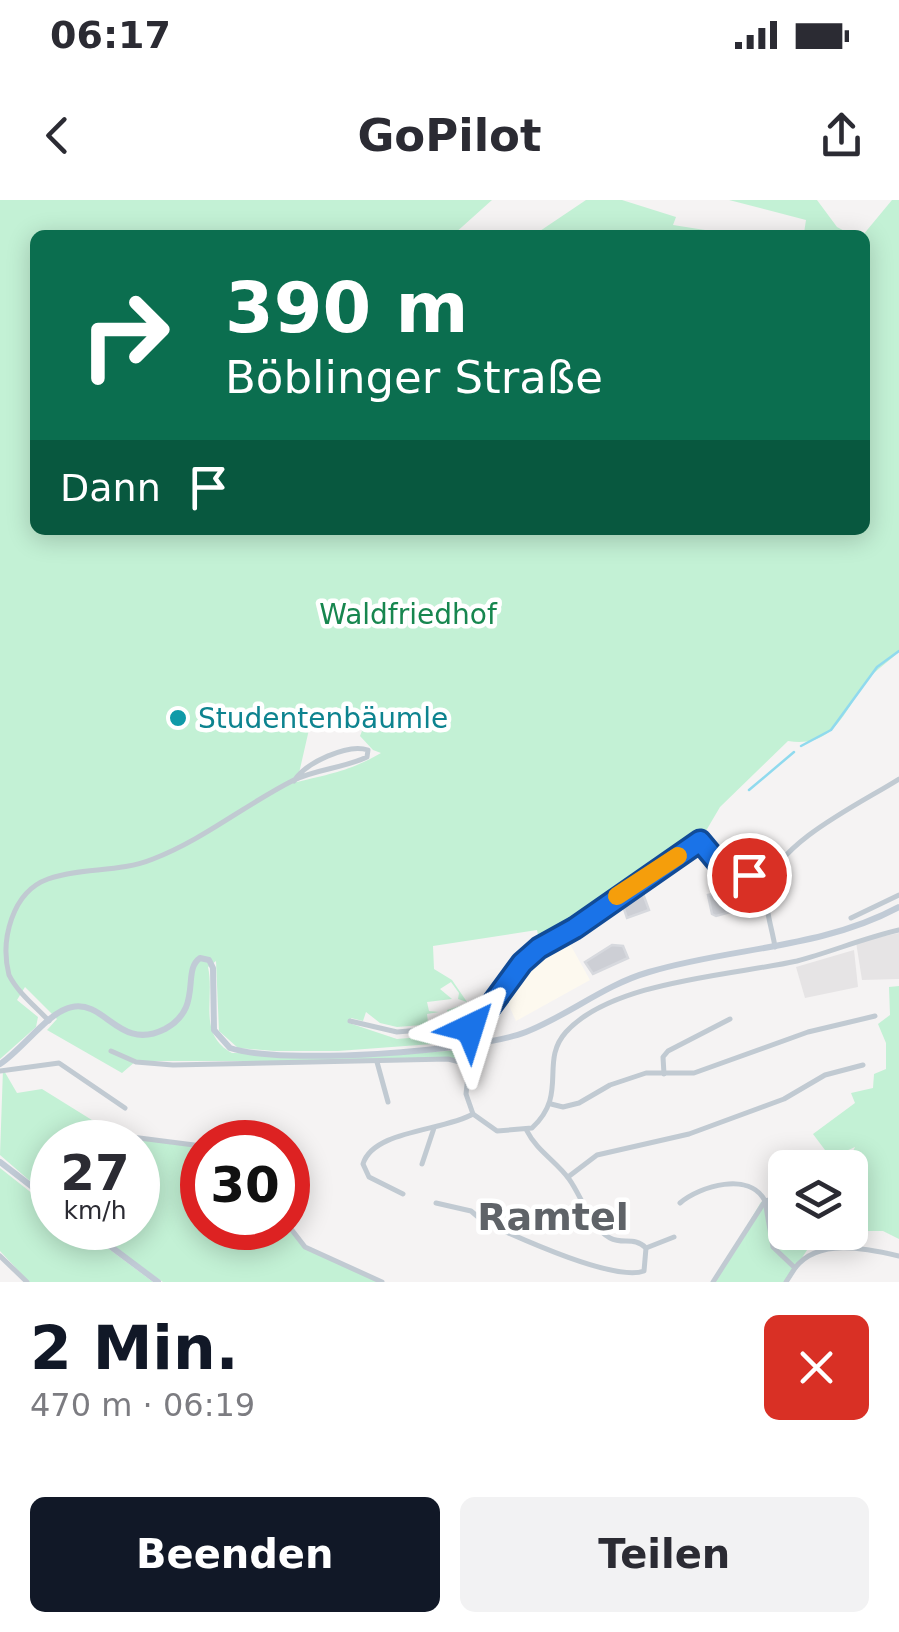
<!DOCTYPE html>
<html lang="de">
<meta charset="utf-8">
<style>
body{margin:0;font-family:"DejaVu Sans",sans-serif;background:#f2f2f3;color:#2b2b33;height:100vh;display:flex;flex-direction:column;font-size:38px;white-space:nowrap}
*{box-sizing:border-box;margin:0}
p{font-size:32px;color:#7c7c81}
.icon{flex:none;width:55px;height:55px;fill:none;stroke:currentColor;stroke-width:2;stroke-linecap:round;stroke-linejoin:round}
.map{position:relative;height:1082px;overflow:hidden}
.panel{display:flex;flex-direction:column;background:#fff;flex:1}
.panel>*{flex:none}
.guide{position:absolute;left:30px;top:30px;width:840px;height:305px;border-radius:15px;box-shadow:0 5px 25px #0003;background:#0b6e4f;color:#fff;overflow:hidden}
.tools{position:absolute;left:768px;top:950px;display:grid;gap:20px}
.tools a{display:grid;place-items:center;width:100px;height:100px;border-radius:15px;background:#fff;box-shadow:0 5px 25px #0003;font-size:50px}
.speed{position:absolute;left:30px;top:920px;display:flex;gap:20px;font-size:50px;font-weight:700;text-align:center}
.speed>*{display:grid;place-content:center;width:130px;height:130px;border-radius:50%;background:#fff;box-shadow:0 5px 25px #0003;line-height:1}
.speed small{font-size:25px;font-weight:400}
.speed .limit{border:15px solid #d22;background:#fff;color:#111}
.pin{position:absolute;display:grid;place-items:center;width:85px;height:85px;color:#fff;margin:-42px;border:5px solid #fff;border-radius:50%;box-shadow:0 2px 10px #0007}
.me{position:absolute;width:110px;margin:-55px;rotate:41deg;stroke-linejoin:round;filter:drop-shadow(0 0 8px #0008)}
.turn{display:flex;align-items:center;gap:35px;height:210px;padding:0 30px;font-size:45px}
.turn .icon{width:130px;height:130px;stroke-width:2.5}
.turn b{display:block;font-size:70px;line-height:85px}
.then{display:flex;align-items:center;height:95px;padding:0 30px;background:#0003;gap:20px;font-size:38px}
.round{display:grid;place-items:center;flex:none;width:105px;height:105px;border-radius:15px;background:#f2f2f3}
.summary{display:flex;align-items:center;justify-content:space-between;height:170px;padding:0 30px}
h1{font-size:60px;font-weight:700;line-height:75px;color:#111827}
.button{display:flex;gap:20px;margin-top:auto;padding:20px 30px}
.button a{flex:1;height:115px;border-radius:15px;background:#111827;color:#fff;font-size:40px;font-weight:700;line-height:115px;text-align:center}
.button a+a{background:#f2f2f3;color:#2b2b33}
.status{display:flex;justify-content:space-between;align-items:center;height:70px;padding:0 50px;background:#fff;direction:ltr}
.status svg{height:28px;fill:currentColor}
header{display:flex;justify-content:space-between;align-items:center;height:130px;padding:0 30px;background:#fff;font-size:45px;font-weight:700}
.map>svg:first-child{display:block}
</style>
<div class="status"><b>06:17</b><svg viewBox="0 0 49 12"><path d="M0 12V9h3v3zM5 12V6h3v6zM10 12V3h3v9zM15 12V0h3v12zM26 1h20v11H26zM47 4h2v5h-2z"/></svg></div>
<header><svg class="icon" aria-label="back" viewBox="0 0 24 24"><path d="M15 5l-7 7 7 7"/></svg>GoPilot<svg class="icon" aria-label="share" viewBox="0 0 24 24"><path d="M12 15V3M7 8l5-5 5 5M5 13v7h14v-7"/></svg></header>
<div class="map">
<svg width="899" height="1082" viewBox="0 0 899 1082">
<rect width="100%" height="100%" fill="#f5f3f3"/>
<polygon fill="#fdf9ef" points="566,737 590,780 516,821 504,795 522,765"/>
<g fill="#e6e4e5">
<polygon points="899,733 899,779 862,780 856,742"/>
<polygon points="854,750 858,787 805,798 796,767"/>
</g>
<g fill="#c3f1d5" fill-rule="evenodd">
<path d="M0 0H492L453 35H35V330H865L863 35 892 0H899V452C891 459 882 466 874 473 844 505 839 549 788 541L720 607 700 641 568 721 561 730 539 743 546 737 539 740 537 730 433 746 434 769 452 780 467 802 458 799 459 793 451 782 440 789 452 799 427 802 429 811 439 812 427 814 428 822 450 821 447 810 463 805 471 821 397 827 380 823 366 812 363 821 351 818 349 823 397 839 459 834V829H464V839L459 842 338 851H274L238 848 219 831 216 761 208 767C215 799 197 834 232 853L386 855 462 850 464 861H136L122 873 47 830 57 819 25 787 17 800 38 817 36 827 0 859ZM337 507 342 522 353 519 362 531 360 536 373 550 381 553C349 571 334 573 297 582L313 512Z"/>
<polygon points="586,0 622,0 676,17 673,25 737,35 534,35"/>
<polygon points="729,0 817,0 837,27 852,35 810,35 804,33 806,20"/>
<polygon points="899,786 899,1039 883,1031 850,1031 850,968 845,967 855,947 831,958 813,934 855,903 851,893 873,888 874,874 886,869 886,843 878,824 890,815 889,787"/>
<polygon points="3,869 17,893 42,889 116,935 202,946 202,1028 288,1025 305,1047 382,1082 163,1082 87,1028 138,1028 138,942 52,942 52,1000 0,955"/>
<polygon points="0,968 52,1009 52,1028 81,1028 153,1082 29,1082 0,1051"/>
<polygon points="785,996 785,1032 840,1033 811,1044 786,1082 714,1082 761,1002"/>
</g>
<g fill="none" stroke-linecap="round" stroke-linejoin="round">
<g stroke="#90daee" stroke-width="2.5">
<polyline points="801,546 831,530 877,467 899,451"/>
<polyline points="749,590 794,552"/>
</g>
</g>
<g fill="#cdcfd5" stroke="#d7d9de" stroke-width="2.5">
<polygon points="742,684 743,688 752,686 756,705 716,716 712,714 708,695 737,689 736,685"/>
<polygon points="642,691 649,710 627,718 622,703"/>
<polygon points="612,745 623,746 628,758 593,774 585,762"/>
</g>
<g fill="none" stroke-linecap="round" stroke-linejoin="round">
<g stroke="#c1cad2" stroke-width="5">
<path d="M768 681 720 665 700 641 575 728 539 747 522 763 473 830 466 894 473 914 497 931 532 928C569 894 539 862 566 832 612 781 734 775 797 761 831 752 864 738 899 730"/>
<polyline points="851,718 899,695"/>
<path d="M775 747C772 727 763 705 768 685 778 642 863 602 899 579"/>
<path d="M49 821C35 806 18 793 9 775 0 740 12 692 48 679 82 667 119 673 153 659 203 640 246 604 294 580 317 569 344 568 367 557L368 550C348 543 305 563 294 581"/>
<polyline points="350,821 397,832 465,826 473,830"/>
<polyline points="111,851 136,862 173,865 448,859 468,864"/>
<polyline points="377,862 388,902"/>
<polyline points="0,871 59,863 125,908"/>
<polyline points="664,874 663,857 668,851 730,819"/>
<polyline points="551,904 563,907 579,903 610,885 646,873 694,873 808,832 875,816"/>
<polyline points="114,942 116,935 202,946"/>
<polyline points="422,964 434,928"/>
<polyline points="288,966 298,976 299,986 288,1014"/>
<polyline points="568,977 597,955 689,934 784,899 825,875 863,865"/>
<path d="M403 994 369 977 363 964C373 930 444 931 473 914"/>
<polyline points="785,996 765,1001 773,1047 795,1068 786,1082"/>
<path d="M436 1003 471 1011 484 1022C517 1037 614 1082 644 1071L646 1048C634 1036 623 1045 610 1038 591 1028 581 995 569 979 556 961 537 951 527 931"/>
<path d="M680 1003C700 986 750 971 765 1001L713 1082"/>
<polyline points="288,1025 305,1047 382,1082"/>
<polyline points="646,1048 674,1037"/>
<polyline points="0,1056 27,1082"/>
<path d="M795 1068C818 1038 865 1048 899 1056"/>
</g>
<g stroke="#c1cbd6" stroke-width="6">
<path d="M0 864C22 850 49 811 72 807 106 800 119 852 165 829 204 808 181 771 200 758L209 760 213 768 214 830 230 848C280 865 475 852 526 832 569 815 604 785 649 772 732 747 821 749 899 707"/>
<polyline points="0,962 52,1002"/>
<polyline points="86,1028 158,1082"/>
</g>
</g>
<g fill="none" stroke-linecap="round" stroke-linejoin="round">
<defs>
<polyline id="route" points="470,828 476,826 522,763 539,748 575,728 700,641 720,665 749,675"/>
</defs>
<use href="#route" stroke="#114b97" stroke-width="25"/>
<use href="#route" stroke="#1a73e8" stroke-width="18"/>
<polyline stroke="#f59e0b" stroke-width="18" points="617,696 678,656"/>
</g>
<circle fill="#0f9aa8" stroke="#fff" stroke-width="4" cx="178" cy="518" r="10"/>
<g text-anchor="middle" stroke-width="9" stroke-linejoin="round" paint-order="stroke">
<g font-size="28" fill="#17864f" stroke="#fff">
<text x="408" y="424">Waldfriedhof</text>
</g>
<g font-size="28" fill="#0d838f" stroke="#fff" text-anchor="start">
<text x="198" y="528">Studentenbäumle</text>
</g>
<g font-size="38" font-weight="bold" fill="#5f6368" stroke="#fff">
<text x="553" y="1030">Ramtel</text>
</g>
</g>
</svg>
<div class="tools">
<a><svg class="icon" aria-label="layers" viewBox="0 0 24 24"><path d="M12 4l9 5-9 5-9-5zM3 14l9 5 9-5"/></svg></a>
</div>
<div class="speed"><div>27<small>km/h</small></div><div class="limit">30</div></div>
<div class="pin" style="left:749px;top:675px;background:#d93025"><svg class="icon" aria-label="arrive" viewBox="0 0 24 24"><path d="M6 21V4h12l-3 4 3 4H6"/></svg></div>
<svg class="me" style="left:470px;top:828px" viewBox="-20 -20 40 40"><path d="M0-17L14 15 0 8-14 15z" fill="#1a73e8" stroke="#fff" stroke-width="4"/></svg>
<div class="guide">
<div class="turn"><svg class="icon" aria-label="right" viewBox="0 0 24 24"><path d="M7 20v-9h11M14 6l5 5-5 5"/></svg><div><b>390 m</b>Böblinger Straße</div></div>
<div class="then">Dann<svg class="icon" aria-label="arrive" viewBox="0 0 24 24"><path d="M6 21V4h12l-3 4 3 4H6"/></svg></div>
</div>
</div>
<section class="panel">
<div class="summary"><div><h1>2 Min.</h1><p>470 m · 06:19</p></div><a class="round" style="background:#d93025;color:#fff"><svg class="icon" aria-label="close" viewBox="0 0 24 24"><path d="M6 6l12 12M18 6L6 18"/></svg></a></div>
<div class="button"><a>Beenden</a><a>Teilen</a></div>
</section>
